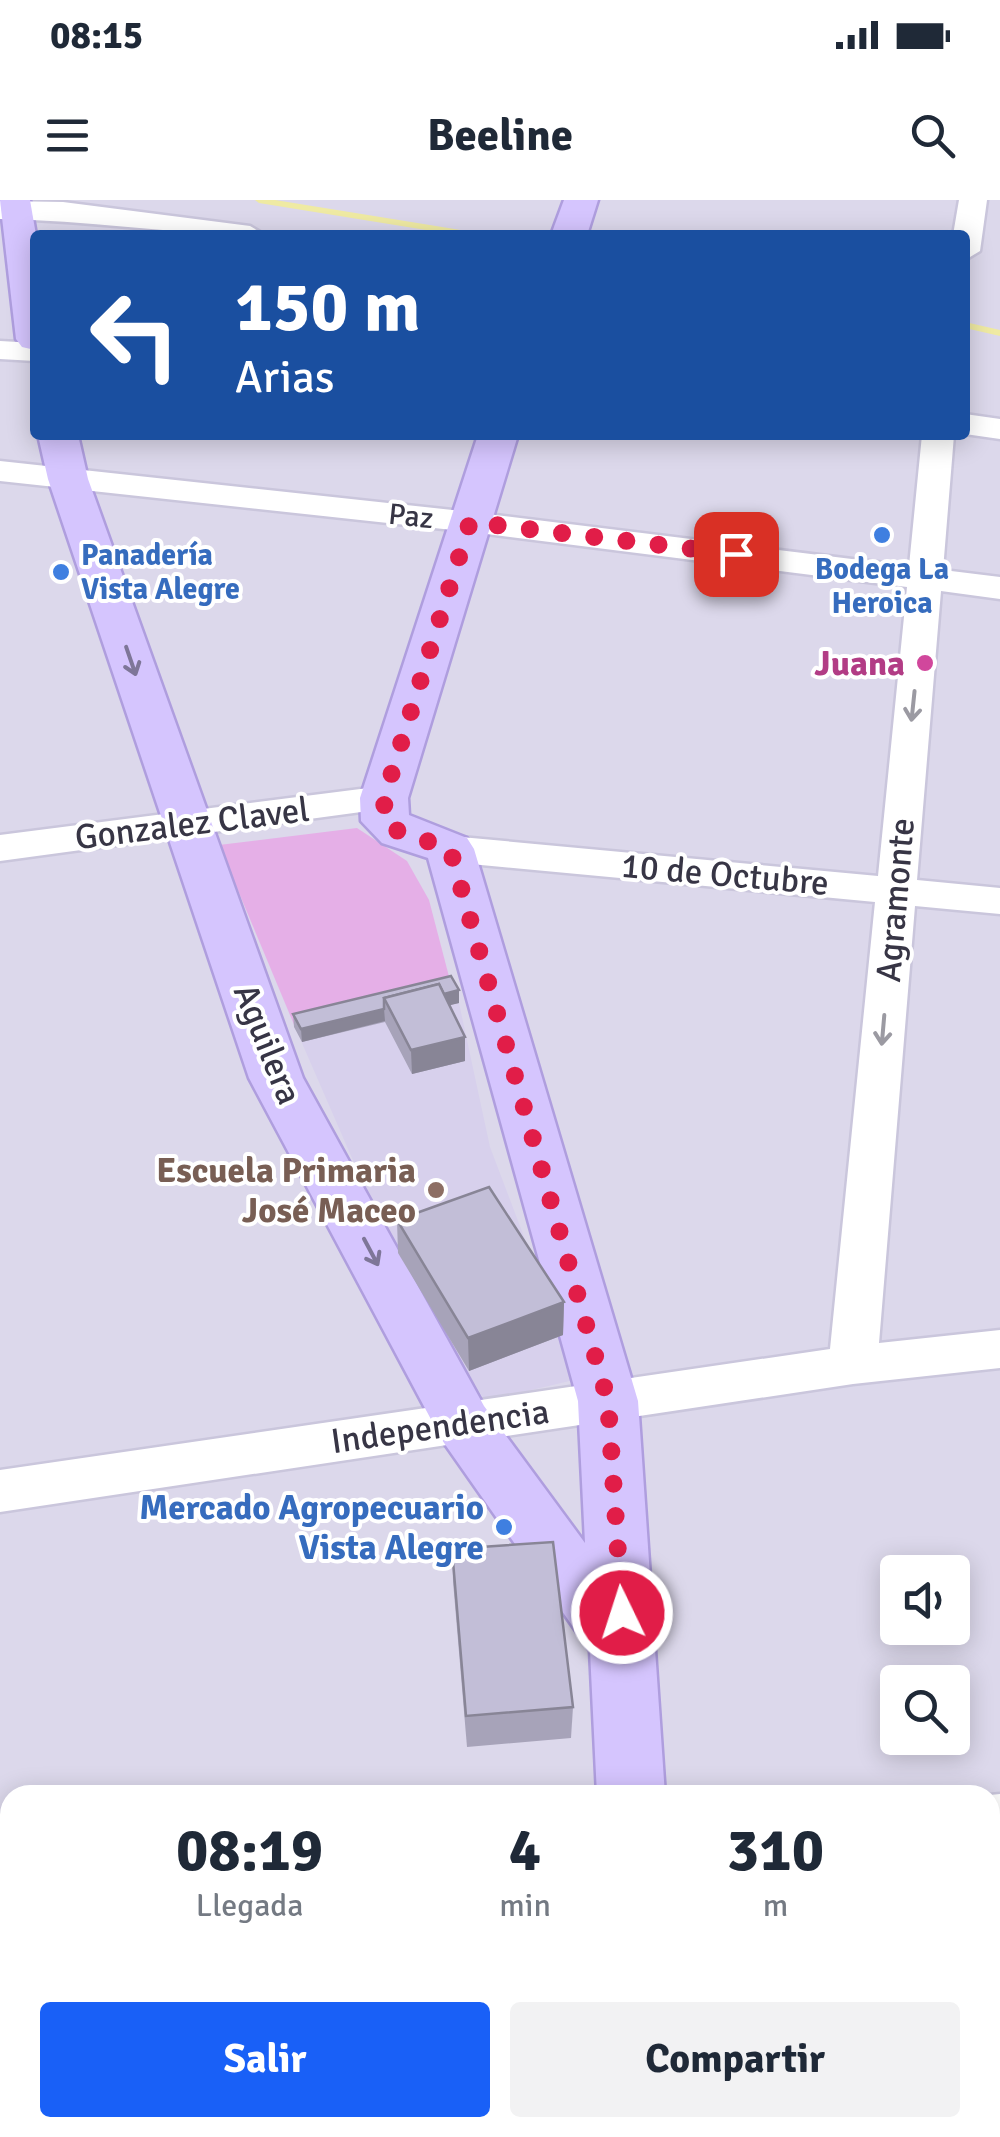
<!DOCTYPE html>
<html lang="es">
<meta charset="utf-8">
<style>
body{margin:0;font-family:Signika,sans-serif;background:#f2f2f3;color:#1f2937;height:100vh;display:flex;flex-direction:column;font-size:38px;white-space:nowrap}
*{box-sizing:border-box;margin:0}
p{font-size:32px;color:#747a83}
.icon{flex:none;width:55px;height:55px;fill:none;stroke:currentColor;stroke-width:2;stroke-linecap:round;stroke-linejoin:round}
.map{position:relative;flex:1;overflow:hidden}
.side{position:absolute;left:0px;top:1585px;width:1000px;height:352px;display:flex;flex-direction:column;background:#fff;border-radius:30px 30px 0 0;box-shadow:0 5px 25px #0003}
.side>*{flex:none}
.guide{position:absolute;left:30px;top:30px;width:940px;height:210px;border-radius:10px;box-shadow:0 5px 25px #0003;background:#1a4fa0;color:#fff;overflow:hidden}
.fabs{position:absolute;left:880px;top:1355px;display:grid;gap:20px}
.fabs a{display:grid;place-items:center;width:90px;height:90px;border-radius:10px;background:#fff;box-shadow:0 5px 25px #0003;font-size:50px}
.pin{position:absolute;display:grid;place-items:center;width:85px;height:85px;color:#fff;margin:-42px;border-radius:20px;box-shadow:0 5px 15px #0006}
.me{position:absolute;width:110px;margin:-55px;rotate:356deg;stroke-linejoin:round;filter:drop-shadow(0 0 8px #0008)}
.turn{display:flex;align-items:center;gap:35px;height:210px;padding:0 40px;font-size:45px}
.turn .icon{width:130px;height:130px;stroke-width:2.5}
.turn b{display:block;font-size:70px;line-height:85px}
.eta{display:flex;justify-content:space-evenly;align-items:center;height:170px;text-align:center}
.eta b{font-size:60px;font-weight:700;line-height:70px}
.cta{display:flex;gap:20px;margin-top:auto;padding:20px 40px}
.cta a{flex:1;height:115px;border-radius:10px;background:#1960f7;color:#fff;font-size:40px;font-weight:700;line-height:115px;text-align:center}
.cta a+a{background:#f2f2f3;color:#1f2937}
.status{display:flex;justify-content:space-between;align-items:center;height:70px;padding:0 50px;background:#fff;direction:ltr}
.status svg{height:28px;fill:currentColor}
header{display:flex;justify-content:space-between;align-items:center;height:130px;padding:0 40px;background:#fff;font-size:45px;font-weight:700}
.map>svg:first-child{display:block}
</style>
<div class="status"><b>08:15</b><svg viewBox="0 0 49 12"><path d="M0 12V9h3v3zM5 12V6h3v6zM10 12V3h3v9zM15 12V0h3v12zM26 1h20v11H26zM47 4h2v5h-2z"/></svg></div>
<header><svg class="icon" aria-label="menu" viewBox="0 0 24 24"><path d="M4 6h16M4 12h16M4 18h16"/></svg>Beeline<svg class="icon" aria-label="search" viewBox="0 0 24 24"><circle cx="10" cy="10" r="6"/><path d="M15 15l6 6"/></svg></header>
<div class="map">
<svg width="1000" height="1937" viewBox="0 0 1000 1937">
<rect width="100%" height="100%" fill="#e9e6f3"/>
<path fill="#dcd8eb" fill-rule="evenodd" d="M0 0H1000V1937H0ZM35 35H965V235H35ZM898 1372H952V1428H898ZM898 1482H952V1538H898ZM10 1595H990V1928H10Z"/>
<polygon fill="#d7d0ec" points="452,788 459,803 490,947 578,1179 485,1201 385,1034 295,827"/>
<polygon fill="#e5afe7" points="357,628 407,661 429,700 452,788 295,827 219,645"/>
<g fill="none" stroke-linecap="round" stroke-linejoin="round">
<g fill="#efeaa3" fill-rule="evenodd">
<polygon points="255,0 275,0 473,32 477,35 457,35 259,3"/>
<polygon points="965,122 1000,130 1000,136 965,128"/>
<polygon points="0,1731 10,1735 10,1753 0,1749"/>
<polygon points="147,1928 167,1928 171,1937 151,1937"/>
</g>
<defs>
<g id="street">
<polygon points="959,0 987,0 980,51 965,60 965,35 953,35"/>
<path d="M0 1 63 2 250 26 265 35C176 35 89 20 0 19Z"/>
<polygon points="0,141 35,143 35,161 0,159"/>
<polygon points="965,214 1000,219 1000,239 965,234"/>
<polygon points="922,235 954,235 943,370 1000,377 1000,399 941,391 917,680 1000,688 1000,714 915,706 879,1143 1000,1130 1000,1168 853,1184 0,1312 0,1270 830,1149 875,702 450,662 436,658 430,649 436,640 450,636 878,676 907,387 471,332 0,281 0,261 471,312 909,366"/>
<polygon points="384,586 398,589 403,598 398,607 0,661 0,635"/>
<polygon points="1000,1594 1000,1646 990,1647 990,1595"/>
</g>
<g id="secondary">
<polygon points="0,0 30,0 36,35 35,150 22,147 16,139"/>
<polygon points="564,0 598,0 587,35 551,35"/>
<polygon points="38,235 78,235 88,279 303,878 484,1206 585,1343 578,1201 428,658 382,643 361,621 360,598 478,235 518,235 408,598 409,615 467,638 474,649 638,1201 665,1595 597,1595 590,1451 442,1240 249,878 48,279"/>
<polygon points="616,1928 690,1928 692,1937 616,1937"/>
</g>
</defs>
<use href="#street" stroke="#cac6dc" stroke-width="5"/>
<use href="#secondary" stroke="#af9ede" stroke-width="5"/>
<use href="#street" fill="#fff" fill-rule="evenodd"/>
<use href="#secondary" fill="#d5c5fe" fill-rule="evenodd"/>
</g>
<g fill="#a7a3b9">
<polygon points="451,776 459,790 459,803 449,805 465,837 465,861 412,874 385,822 302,842 294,827 293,814"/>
<polygon points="397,1020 564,1102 563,1135 469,1171 398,1053"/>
<polygon points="452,1349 573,1507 571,1538 467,1547 453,1381"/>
</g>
<g fill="#888596">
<polygon points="459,790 459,803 395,819 389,808"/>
<polygon points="384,809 385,821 302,842 301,829"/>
<polygon points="465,837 465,861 412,874 411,850"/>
<polygon points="564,1102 563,1135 469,1171 468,1138"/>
</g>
<g fill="#c2bed7" stroke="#888596" stroke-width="2.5">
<polygon points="451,776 459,790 444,794 439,784 384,798 384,809 301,829 293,814"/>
<polygon points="439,784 465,837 411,850 384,798"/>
<polygon points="489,987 564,1102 468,1138 397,1020"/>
<polygon points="553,1342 573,1507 466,1516 452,1349"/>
</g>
<defs><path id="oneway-shaft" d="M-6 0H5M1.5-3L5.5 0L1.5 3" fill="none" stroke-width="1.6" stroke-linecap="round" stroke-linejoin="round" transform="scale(2.5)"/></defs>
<g stroke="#7e7698">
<use href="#oneway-shaft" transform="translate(131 461) rotate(71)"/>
<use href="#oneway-shaft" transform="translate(371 1052) rotate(62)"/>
</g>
<g stroke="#9b9aa2">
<use href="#oneway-shaft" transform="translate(913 506) rotate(96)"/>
<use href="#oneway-shaft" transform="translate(883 830) rotate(95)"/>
</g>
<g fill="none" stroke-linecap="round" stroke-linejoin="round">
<polyline stroke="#e11d48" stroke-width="18" stroke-dasharray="0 32.4" points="622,1413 608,1201 450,649 390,628 385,621 384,598 470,322 736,354"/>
</g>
<g fill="#3f7fe0" stroke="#fff" stroke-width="4">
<circle cx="882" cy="335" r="10"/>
<circle cx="61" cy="372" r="10"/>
<circle cx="504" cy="1327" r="10"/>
</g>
<circle fill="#d1479c" stroke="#fff" stroke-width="4" cx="925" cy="463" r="10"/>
<circle fill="#8d6e63" stroke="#fff" stroke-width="4" cx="436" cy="990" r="10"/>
<g text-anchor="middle" stroke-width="8" stroke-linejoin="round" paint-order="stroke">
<g font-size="30" fill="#373545" stroke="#fff">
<text transform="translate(411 316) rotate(6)" y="10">Paz</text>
</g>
<g font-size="30" font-weight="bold" fill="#366cbe" stroke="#fff" text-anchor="start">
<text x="81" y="365">Panadería<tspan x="81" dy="34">Vista Alegre</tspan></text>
<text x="882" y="379" text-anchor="middle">Bodega La<tspan x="882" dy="34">Heroica</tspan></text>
</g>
<g font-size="35" font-weight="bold" fill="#b23c85" stroke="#fff" text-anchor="end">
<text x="905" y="475">Juana</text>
</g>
<g font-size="35" fill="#373545" stroke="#fff">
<text transform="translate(192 623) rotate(-7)" y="12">Gonzalez Clavel</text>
<text transform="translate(725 674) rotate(5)" y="12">10 de Octubre</text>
<text transform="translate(895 700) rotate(-85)" y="12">Agramonte</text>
<text transform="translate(268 844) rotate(68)" y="12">Aguilera</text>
<text transform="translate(440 1226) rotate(-8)" y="12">Independencia</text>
</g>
<g font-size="35" font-weight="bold" fill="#785e54" stroke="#fff" text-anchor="end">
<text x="416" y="982">Escuela Primaria<tspan x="416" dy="40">José Maceo</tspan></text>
</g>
<g font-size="35" font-weight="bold" fill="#366cbe" stroke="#fff" text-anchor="end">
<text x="484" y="1319">Mercado Agropecuario<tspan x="484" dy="40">Vista Alegre</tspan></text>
</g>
</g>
</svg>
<div class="fabs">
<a><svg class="icon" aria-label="sound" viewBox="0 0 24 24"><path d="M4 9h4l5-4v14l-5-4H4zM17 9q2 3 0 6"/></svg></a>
<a><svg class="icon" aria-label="search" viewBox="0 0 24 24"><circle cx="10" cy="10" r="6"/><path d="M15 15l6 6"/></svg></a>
</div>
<div class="pin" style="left:736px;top:354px;background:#d93025"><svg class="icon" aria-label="arrive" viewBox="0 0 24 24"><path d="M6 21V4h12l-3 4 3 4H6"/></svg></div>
<svg class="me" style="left:622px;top:1413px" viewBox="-20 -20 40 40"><circle r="17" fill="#e11d48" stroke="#fff" stroke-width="3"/><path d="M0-11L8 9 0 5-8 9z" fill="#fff"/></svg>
<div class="guide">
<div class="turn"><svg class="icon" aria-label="left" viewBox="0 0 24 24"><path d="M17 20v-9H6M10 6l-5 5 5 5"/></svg><div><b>150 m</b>Arias</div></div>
</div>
<section class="side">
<div class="eta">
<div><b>08:19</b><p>Llegada</p></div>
<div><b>4</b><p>min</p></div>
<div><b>310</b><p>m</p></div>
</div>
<div class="cta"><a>Salir</a><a>Compartir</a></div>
</section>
</div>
